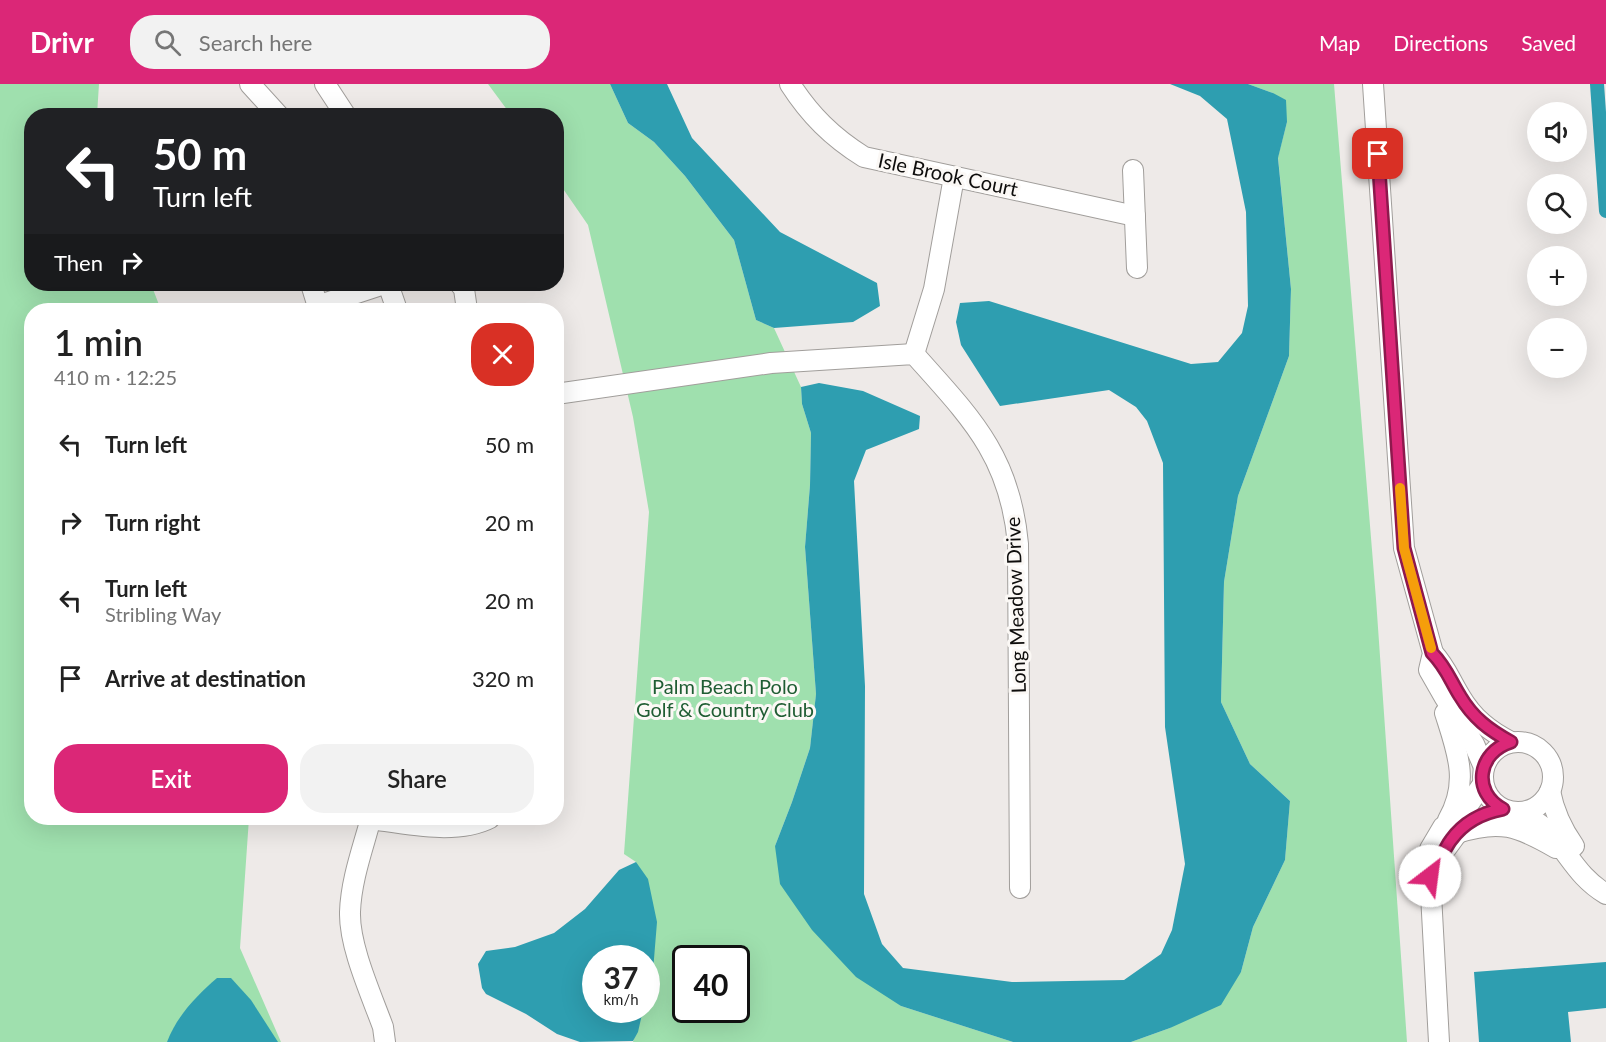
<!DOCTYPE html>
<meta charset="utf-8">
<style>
body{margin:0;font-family:Lato,sans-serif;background:#f2f2f2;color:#222;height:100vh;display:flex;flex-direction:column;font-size:22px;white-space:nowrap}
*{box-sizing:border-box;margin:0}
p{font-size:20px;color:#767676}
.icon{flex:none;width:33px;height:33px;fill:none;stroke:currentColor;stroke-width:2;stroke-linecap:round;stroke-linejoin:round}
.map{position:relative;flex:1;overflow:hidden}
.panel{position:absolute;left:24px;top:219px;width:540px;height:522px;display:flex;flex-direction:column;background:#fff;border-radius:24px;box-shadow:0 6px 24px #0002}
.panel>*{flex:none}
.top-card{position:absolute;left:24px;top:24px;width:540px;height:183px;border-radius:24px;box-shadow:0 6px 24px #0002;background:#202124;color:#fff;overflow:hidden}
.tools{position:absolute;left:1527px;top:18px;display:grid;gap:12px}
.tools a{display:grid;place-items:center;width:60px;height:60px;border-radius:50%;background:#fff;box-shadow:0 6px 24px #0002;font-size:30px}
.speed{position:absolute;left:582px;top:861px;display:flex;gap:12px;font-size:30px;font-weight:700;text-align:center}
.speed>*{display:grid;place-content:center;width:78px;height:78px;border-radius:50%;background:#fff;box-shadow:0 6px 24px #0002;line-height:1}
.speed small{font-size:15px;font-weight:400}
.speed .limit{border:3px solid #111;border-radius:9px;background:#fff;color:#111}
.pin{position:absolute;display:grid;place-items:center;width:51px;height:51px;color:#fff;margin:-26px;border-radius:12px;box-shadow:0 3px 9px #0006}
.me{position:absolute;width:66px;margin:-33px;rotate:30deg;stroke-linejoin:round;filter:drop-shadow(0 0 4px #0008)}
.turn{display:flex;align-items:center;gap:21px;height:126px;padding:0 30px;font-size:27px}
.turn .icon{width:78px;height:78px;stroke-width:2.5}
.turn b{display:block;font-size:42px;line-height:51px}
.then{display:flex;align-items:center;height:57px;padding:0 30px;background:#0003;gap:12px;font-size:22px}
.round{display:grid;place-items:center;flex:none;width:63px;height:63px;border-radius:24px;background:#f2f2f2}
.head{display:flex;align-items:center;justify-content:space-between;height:102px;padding:0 30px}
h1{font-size:36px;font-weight:600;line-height:45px}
.action{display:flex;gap:12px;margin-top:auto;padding:12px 30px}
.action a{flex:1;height:69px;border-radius:24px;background:#db2777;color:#fff;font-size:24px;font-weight:600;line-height:69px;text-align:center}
.action a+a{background:#f2f2f2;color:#222}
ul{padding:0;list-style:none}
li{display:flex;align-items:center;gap:18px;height:78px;padding:0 30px}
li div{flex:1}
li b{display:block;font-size:22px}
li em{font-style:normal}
header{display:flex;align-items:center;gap:36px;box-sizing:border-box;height:84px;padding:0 30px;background:#db2777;color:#fff}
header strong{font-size:28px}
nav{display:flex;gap:33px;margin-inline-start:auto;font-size:21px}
.search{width:420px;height:54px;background:#f2f2f2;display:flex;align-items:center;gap:15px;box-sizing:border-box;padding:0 21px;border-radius:24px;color:#767676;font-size:22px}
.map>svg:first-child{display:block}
</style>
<header>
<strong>Drivr</strong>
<div class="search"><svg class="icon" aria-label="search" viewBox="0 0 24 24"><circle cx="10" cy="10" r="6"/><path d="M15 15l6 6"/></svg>Search here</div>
<nav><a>Map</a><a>Directions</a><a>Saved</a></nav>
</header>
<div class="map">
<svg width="1606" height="958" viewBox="0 0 1606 958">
<rect width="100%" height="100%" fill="#eeeae8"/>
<g fill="#9fe0ae" fill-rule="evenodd">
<polygon points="0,0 99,0 97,31 32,32 32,200 151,200 161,226 32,226 32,734 249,734 240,864 281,958 0,958"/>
<path d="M488 0H610L628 39 654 58 685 92 734 156 756 236 774 244 801 303 802 320 811 349 810 401 805 463 816 610 810 664 792 718 775 762 901 922 1013 958H633L643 926H646L647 905 653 887 636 778 624 770 649 428 633 333 588 141 557 96 556 32 511 31ZM686 874H736V926H686Z"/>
<polygon points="1248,0 1334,0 1376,515 1407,958 1131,958 1170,944 1241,888 1253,843 1285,776 1290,717 1250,680 1221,618 1224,498 1238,412 1289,272 1291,205 1278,73 1287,38 1273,9"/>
</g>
<g fill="#2e9eb0">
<polygon points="610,0 667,0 692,54 780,148 877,199 880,222 853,238 774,244 756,236 734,156 685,92 654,58 628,39"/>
<polygon points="1170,0 1248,0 1273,9 1286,16 1287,38 1278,74 1291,205 1289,272 1238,412 1224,498 1221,618 1250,680 1290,717 1285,776 1253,843 1241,888 1221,921 1170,944 1131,958 1013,958 901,922 856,893 812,846 780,800 775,762 792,718 810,664 816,610 805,463 810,401 811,349 802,320 801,303 819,299 863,307 920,332 919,345 866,366 854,397 865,602 864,810 882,860 903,884 1012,898 1124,896 1161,870 1172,846 1185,780 1165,643 1163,379 1147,337 1136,323 1109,306 1000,322 961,261 956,238 960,219 989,217 1191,280 1218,278 1242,249 1248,222 1246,128 1227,35 1200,12"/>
<polygon points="636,778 648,795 657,838 653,887 647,905 646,874 596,874 596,926 643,926 638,948 633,957 580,958 557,950 526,930 486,910 482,904 478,880 486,867 515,863 554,849 585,825 619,786"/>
<polygon points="1606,878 1606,924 1568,928 1571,958 1479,958 1474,888"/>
<path d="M217 894H231L251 916 278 958H167C177 932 196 912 217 894Z"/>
</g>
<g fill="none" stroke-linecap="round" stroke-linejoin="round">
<polyline stroke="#2e9eb0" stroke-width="14" points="1597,0 1606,127"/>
<defs>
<g id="minor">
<polyline points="250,0 279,32"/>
<polyline points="325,0 346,32"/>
<path d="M790 0C810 31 832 53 864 73L1135 132"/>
<polyline points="1373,0 1404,464 1433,569 1429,586 1445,614 1474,660 1484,683"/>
<polyline points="1133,86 1137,184"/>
<polyline points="311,200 319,226"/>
<polyline points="388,200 397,226"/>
<polyline points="460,200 464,205 467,226"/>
<polyline points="317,222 384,200"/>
<polyline points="914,270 934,205 954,93"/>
<path d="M556 310 771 279 914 270C970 333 1010 371 1018 460L1020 804"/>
<path d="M1433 569C1446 583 1450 596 1460 612 1473 634 1489 647 1511 658"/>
<path d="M1445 629C1457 667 1470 698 1448 736"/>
<circle cx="1518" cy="693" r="35"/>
<path d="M1550 707C1554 728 1562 745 1574 762"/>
<path d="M1520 728C1532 735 1545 742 1554 754 1572 776 1581 795 1606 810"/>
<path d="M371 734C363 764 351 796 350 828 349 862 371 910 383 943L385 958"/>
<path d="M371 735C407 740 457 751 490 734"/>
<path d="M1457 749C1500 735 1518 742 1556 764"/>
<path d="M1432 780C1446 769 1452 753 1465 741"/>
<polyline points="1439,958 1430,792 1432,780 1430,765 1443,743 1463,728 1483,700"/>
</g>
</defs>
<use href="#minor" stroke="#a19e9b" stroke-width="22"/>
<use href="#minor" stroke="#fff" stroke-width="20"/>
</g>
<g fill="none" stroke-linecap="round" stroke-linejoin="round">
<defs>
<path id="route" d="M1378 70 1404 464 1432 569C1446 583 1450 596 1460 612 1473 634 1489 646 1511 658 1478 668 1471 708 1503 725 1481 729 1464 738 1451 756 1447 761 1445 767 1441 772 1435 780 1432 782 1430 792"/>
</defs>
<use href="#route" stroke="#8e194d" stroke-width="15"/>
<use href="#route" stroke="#db2777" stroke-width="10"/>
<polyline stroke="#f59e0b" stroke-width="10" points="1400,404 1404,464 1431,564"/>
</g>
<g text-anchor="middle" stroke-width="6" stroke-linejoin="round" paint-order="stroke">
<g font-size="20" fill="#0e0d0c" stroke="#fbf8f5">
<text transform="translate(948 91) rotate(12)" y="7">Isle Brook Court</text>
<text transform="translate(1016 521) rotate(-92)" y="7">Long Meadow Drive</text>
</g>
<g font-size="20" fill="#1f5d33" stroke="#fbf8f5">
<text x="725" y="610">Palm Beach Polo<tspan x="725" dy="23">Golf &amp; Country Club</tspan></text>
</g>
</g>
</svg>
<div class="tools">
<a><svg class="icon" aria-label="sound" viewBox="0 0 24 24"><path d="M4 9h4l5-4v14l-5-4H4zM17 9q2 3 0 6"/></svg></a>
<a><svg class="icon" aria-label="search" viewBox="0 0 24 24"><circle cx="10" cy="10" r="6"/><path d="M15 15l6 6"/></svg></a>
<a>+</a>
<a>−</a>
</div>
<div class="speed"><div>37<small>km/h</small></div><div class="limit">40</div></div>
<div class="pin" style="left:1378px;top:70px;background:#d93025"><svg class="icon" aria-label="arrive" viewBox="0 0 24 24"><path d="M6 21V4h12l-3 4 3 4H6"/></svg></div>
<svg class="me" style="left:1430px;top:792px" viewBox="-20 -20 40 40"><circle r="19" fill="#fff"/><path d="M0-13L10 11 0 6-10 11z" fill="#db2777"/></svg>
<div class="top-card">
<div class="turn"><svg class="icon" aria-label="left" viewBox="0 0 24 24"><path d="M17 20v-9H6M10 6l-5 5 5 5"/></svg><div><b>50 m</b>Turn left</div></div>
<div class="then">Then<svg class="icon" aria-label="right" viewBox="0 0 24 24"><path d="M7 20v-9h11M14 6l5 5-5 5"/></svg></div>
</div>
<section class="panel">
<div class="head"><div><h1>1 min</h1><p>410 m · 12:25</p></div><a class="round" style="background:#d93025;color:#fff"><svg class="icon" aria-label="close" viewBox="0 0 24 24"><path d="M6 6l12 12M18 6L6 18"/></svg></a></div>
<ul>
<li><svg class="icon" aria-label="left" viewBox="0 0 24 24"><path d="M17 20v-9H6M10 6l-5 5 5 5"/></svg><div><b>Turn left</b></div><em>50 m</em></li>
<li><svg class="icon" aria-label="right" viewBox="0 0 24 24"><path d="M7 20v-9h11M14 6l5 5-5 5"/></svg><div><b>Turn right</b></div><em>20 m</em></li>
<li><svg class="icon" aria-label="left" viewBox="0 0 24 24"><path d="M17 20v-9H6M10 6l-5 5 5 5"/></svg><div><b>Turn left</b><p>Stribling Way</p></div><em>20 m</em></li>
<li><svg class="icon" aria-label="arrive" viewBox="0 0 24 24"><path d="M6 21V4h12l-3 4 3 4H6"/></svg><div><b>Arrive at destination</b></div><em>320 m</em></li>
</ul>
<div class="action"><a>Exit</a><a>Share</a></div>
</section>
</div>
